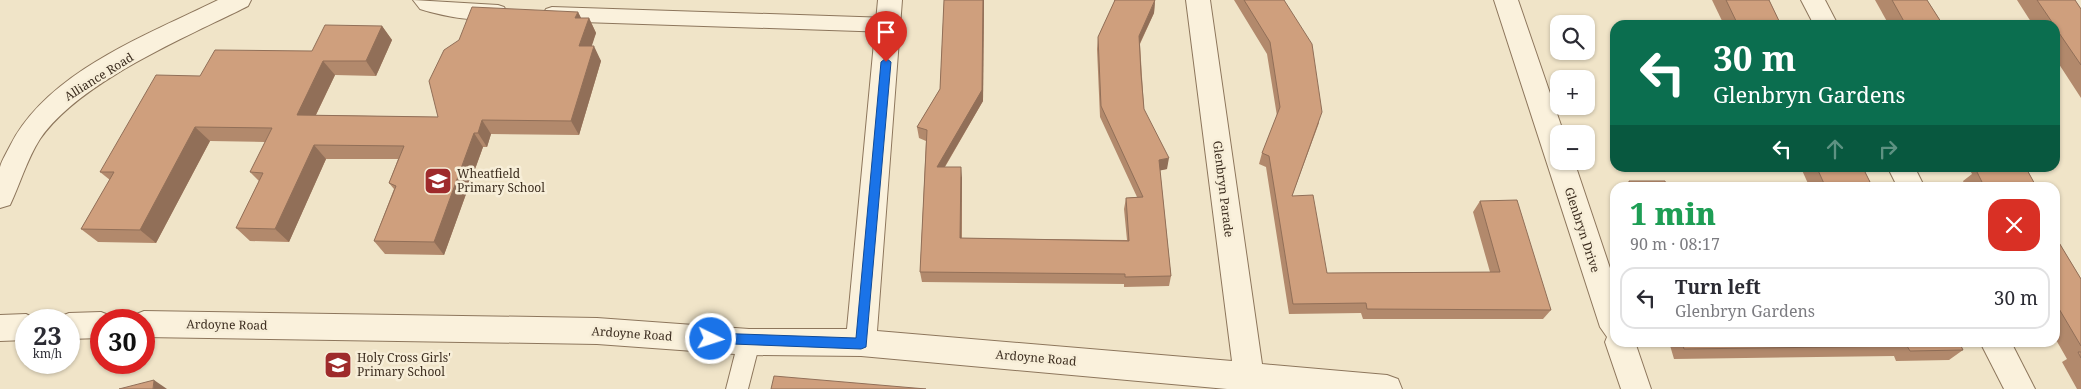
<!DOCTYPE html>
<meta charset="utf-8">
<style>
body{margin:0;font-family:"Noto Serif",serif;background:#f7f7f7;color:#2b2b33;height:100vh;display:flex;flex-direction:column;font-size:19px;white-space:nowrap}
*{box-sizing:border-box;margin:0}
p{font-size:16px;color:#7c7c81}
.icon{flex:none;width:28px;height:28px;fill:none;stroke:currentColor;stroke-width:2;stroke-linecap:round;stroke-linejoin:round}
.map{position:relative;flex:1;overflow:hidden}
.drawer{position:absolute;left:1610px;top:182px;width:450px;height:165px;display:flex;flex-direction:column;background:#fff;border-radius:15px;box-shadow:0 1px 4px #0004}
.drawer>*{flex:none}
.hud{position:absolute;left:1610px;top:20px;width:450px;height:152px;border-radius:15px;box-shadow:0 1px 4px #0004;background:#0b6e4f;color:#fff;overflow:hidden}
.fabs{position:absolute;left:1550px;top:15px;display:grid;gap:10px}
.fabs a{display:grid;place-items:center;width:45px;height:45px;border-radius:10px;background:#fff;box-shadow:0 1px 4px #0004;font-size:25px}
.speed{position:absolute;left:15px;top:309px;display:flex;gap:10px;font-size:25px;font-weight:700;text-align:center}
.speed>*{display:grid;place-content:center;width:65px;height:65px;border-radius:50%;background:#fff;box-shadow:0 1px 4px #0004;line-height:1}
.speed small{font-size:12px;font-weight:400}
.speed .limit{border:8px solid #d22;background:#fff;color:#111}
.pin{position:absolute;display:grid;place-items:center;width:42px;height:42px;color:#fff;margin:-51px -21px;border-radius:50% 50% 50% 0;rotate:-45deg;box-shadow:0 0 5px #0007}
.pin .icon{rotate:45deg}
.me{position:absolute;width:55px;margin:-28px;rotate:94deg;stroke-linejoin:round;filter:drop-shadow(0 0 4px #0008)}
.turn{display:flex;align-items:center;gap:18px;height:105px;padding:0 20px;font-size:22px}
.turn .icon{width:65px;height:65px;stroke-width:2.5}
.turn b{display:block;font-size:35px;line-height:42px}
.lanes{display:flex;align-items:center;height:48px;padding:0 20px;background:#0003;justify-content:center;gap:25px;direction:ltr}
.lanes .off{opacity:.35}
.round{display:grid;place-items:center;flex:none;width:52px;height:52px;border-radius:15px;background:#f7f7f7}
.headline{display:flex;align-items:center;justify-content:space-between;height:85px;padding:0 20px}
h1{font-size:30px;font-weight:800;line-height:38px;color:#1e9e55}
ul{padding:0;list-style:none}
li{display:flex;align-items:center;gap:15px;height:62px;margin:0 10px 8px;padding:0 10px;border:2px solid #e1e1e2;border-radius:15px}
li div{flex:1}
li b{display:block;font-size:19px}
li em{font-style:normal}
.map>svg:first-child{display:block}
</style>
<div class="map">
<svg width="2081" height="389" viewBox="0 0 2081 389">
<rect width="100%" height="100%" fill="#f0e4c8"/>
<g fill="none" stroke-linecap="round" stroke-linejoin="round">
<defs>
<g id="lane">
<path d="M413 0 498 5 504 7 507 12 504 17C481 24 442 16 420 9Z"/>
<polygon points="552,7 889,18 895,20 898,25 895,30 889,32 552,21 546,19 543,14 546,9"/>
<polygon points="749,332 757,335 760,342 748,389 726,389 738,342 741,335"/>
</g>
<g id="street">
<path d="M218 0H251L248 6C185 38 80 81 40 139 27 159 20 184 10 205L0 208C0 196 0 179 0 167 2 160 7 152 10 146 47 72 147 35 218 0Z"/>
<polygon points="878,0 902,0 877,331 1232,361 1186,0 1210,0 1262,364 1387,375 1398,379 1402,389 1227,389 861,356 749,355 597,344 144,337 144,320 131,320 134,315 144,311 597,318 749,329 847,329"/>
<polygon points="1494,0 1518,0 1564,134 1559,134 1559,161 1574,161 1615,283 1615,342 1635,342 1651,389 1621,389 1605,342 1607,337 1600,327"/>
<polygon points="1801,0 1825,0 1838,25 1814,25"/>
<polygon points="1888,168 1915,168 1925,188 1898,188"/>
<polygon points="101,312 111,316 113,320 101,320 101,338 69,339 69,320 57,320 59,317 69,313"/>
<polygon points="26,314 38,320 26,320 26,340 0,341 0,315"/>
<polygon points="1980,342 2011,342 2035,389 2004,389"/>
</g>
</defs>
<use href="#lane" stroke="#8d765c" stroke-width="2"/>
<use href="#street" stroke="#8d765c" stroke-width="2"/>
<use href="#lane" fill="#faf1dc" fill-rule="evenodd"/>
<use href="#street" fill="#faf1dc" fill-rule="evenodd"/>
</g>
<g fill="#b2896c">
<polygon points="944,0 984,0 983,101 945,167 962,178 962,238 1127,240 1124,209 1126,198 1137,197 1100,117 1097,49 1098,37 1114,3 1114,0 1155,0 1154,13 1140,44 1144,109 1167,169 1160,170 1171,276 1169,286 1124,287 1124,284 922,282 920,272 926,141 919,138 917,127 940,89"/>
<polygon points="1234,0 1284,0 1319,123 1292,196 1327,273 1490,272 1473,212 1480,201 1551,310 1543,319 1363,319 1361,313 1289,314 1266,167 1259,164 1262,153 1277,116 1267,54"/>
<polygon points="1712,0 1769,0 1781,25 1724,25"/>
<polygon points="1875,0 1927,0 1943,25 1889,25"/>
<polygon points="2017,0 2075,0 2081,9 2081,98 2055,58 2055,25 2033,25"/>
<polygon points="578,12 581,18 589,18 596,33 591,46 601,61 579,135 491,134 487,147 483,147 444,255 385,254 374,241 394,189 389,183 398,159 326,159 289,242 250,241 236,228 259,181 250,172 265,142 210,141 156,243 98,242 81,229 110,180 100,172 200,76 312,51 382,26 392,40 376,76 335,75 316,115 438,117"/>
<polygon points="1801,168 1863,168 1873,188 1810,188"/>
<polygon points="1969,168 2026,168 2037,188 1966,188 1963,181 1972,174"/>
<polygon points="1629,181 1667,188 1624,188"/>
<polygon points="2055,236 2081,279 2081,389 2077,389 2062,362 2067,359 2055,338"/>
<polygon points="1669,342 1959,342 1963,350 1949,360 1896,361 1894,356 1674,359"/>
</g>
<g fill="#916f58">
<polygon points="983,0 984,0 983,101 938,178 937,167"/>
<polygon points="1155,1 1154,13 1138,47 1139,36"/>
<polygon points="578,12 585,26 575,18"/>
<polygon points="589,18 596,33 587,61 579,46"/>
<polygon points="382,26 392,40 376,76 366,61"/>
<polygon points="594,46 601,61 579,135 571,121"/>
<polygon points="323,61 335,75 309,129 297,115"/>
<polygon points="482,120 491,134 487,147 478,133"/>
<polygon points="195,127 210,141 156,243 140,230"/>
<polygon points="474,133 483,147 444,255 434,242"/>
<polygon points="314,145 326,159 289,242 275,229"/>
<polygon points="1169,158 1167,169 1158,171 1159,160"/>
<polygon points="961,167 962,178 961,248 960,238"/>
<polygon points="154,380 167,389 153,389"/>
</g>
<g fill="#cf9f7d" stroke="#916f58">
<polygon points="944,0 983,0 982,90 937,167 961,167 960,238 1129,241 1126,198 1143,197 1101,106 1098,37 1115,0 1155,0 1139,36 1141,74 1144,109 1169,158 1159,160 1171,276 1125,277 1125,274 920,272 927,130 917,127 940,89"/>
<polygon points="1244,0 1284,0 1312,44 1322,112 1292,196 1313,195 1327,273 1500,272 1480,201 1517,200 1551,310 1367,309 1366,303 1293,304 1269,156 1262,153 1280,107 1270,42"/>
<polygon points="1726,0 1769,0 1781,25 1738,25"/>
<polygon points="1892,0 1927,0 1943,25 1906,25"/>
<polygon points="2037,0 2075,0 2081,9 2081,65 2055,27 2055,25 2054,25"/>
<polygon points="472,7 578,12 575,18 589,18 579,46 594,46 571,121 482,120 478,133 474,133 434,242 374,241 396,186 389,183 404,146 314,145 275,229 236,228 263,173 250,172 272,128 195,127 140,230 81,229 114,172 100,172 156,75 200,76 215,50 312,51 325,25 382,26 366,61 323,61 297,115 438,117 429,81 444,50 459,40"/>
<polygon points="1817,168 1863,168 1873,188 1826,188"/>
<polygon points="1988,168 2026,168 2037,188 1985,188 1976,170 1989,170"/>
<polygon points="1629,181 1665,181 1667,188 1631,188"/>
<polygon points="2055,220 2059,227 2055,227"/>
<polygon points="2055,236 2081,279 2081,346 2055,302"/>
<polygon points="1682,342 1959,342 1963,350 1910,351 1907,346 1684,349"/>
<polygon points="2078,352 2081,352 2081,358"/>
<polygon points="774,376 926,389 771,389"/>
<polygon points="154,380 153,389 119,389"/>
</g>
<polygon fill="#1a73e8" stroke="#114b97" points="886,58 891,62 866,347 861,349 707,343 705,339 711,333 856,338 881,62"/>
<defs>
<symbol id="school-square" viewBox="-11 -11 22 22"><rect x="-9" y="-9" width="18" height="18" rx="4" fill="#9e2a2b" stroke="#f7eed8"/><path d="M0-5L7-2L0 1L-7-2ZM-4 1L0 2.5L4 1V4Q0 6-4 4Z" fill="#fff"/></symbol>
</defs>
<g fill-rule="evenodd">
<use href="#school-square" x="422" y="165" width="32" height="32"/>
<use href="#school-square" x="322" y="349" width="32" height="32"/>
</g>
<g text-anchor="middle" stroke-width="5" stroke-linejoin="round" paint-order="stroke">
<g font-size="12" fill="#3d2e20" stroke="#f7eed8">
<text transform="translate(99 77) rotate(-32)" y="4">Alliance Road</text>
<text transform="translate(1223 189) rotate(83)" y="4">Glenbryn Parade</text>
<text transform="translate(1582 230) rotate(72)" y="4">Glenbryn Drive</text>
<text transform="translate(227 325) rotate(1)" y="4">Ardoyne Road</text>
<text transform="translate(632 334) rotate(4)" y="4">Ardoyne Road</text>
<text transform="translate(1036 358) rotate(5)" y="4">Ardoyne Road</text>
</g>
<g font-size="12" fill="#3d2e20" stroke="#f7eed8" text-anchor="start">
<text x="457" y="178">Wheatfield<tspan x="457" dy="14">Primary School</tspan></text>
<text x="357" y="362">Holy Cross Girls'<tspan x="357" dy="14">Primary School</tspan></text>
</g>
</g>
</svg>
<div class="fabs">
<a><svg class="icon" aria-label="search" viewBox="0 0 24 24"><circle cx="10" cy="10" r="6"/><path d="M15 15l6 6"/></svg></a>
<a>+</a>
<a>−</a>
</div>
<div class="speed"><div>23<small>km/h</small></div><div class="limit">30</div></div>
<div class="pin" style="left:886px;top:62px;background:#d93025"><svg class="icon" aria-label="arrive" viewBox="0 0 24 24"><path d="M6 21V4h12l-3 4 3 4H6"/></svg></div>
<svg class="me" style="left:711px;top:339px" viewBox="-20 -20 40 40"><circle r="17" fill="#1a73e8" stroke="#fff" stroke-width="3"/><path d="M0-11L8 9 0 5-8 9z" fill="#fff"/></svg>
<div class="hud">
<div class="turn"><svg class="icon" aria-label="left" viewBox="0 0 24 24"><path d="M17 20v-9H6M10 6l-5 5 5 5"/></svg><div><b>30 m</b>Glenbryn Gardens</div></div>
<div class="lanes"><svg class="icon" aria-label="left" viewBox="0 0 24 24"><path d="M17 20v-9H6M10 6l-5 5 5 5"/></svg><svg class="icon off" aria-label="ahead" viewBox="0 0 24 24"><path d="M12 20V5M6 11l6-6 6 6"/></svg><svg class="icon off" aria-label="right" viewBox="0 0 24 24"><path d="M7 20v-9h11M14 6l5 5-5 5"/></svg></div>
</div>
<section class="drawer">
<div class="headline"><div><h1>1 min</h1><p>90 m · 08:17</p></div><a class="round" style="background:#d93025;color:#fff"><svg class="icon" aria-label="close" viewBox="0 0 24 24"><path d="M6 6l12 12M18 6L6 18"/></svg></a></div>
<ul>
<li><svg class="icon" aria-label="left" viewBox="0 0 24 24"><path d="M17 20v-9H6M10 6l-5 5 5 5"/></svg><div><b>Turn left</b><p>Glenbryn Gardens</p></div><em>30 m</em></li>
</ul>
</section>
</div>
